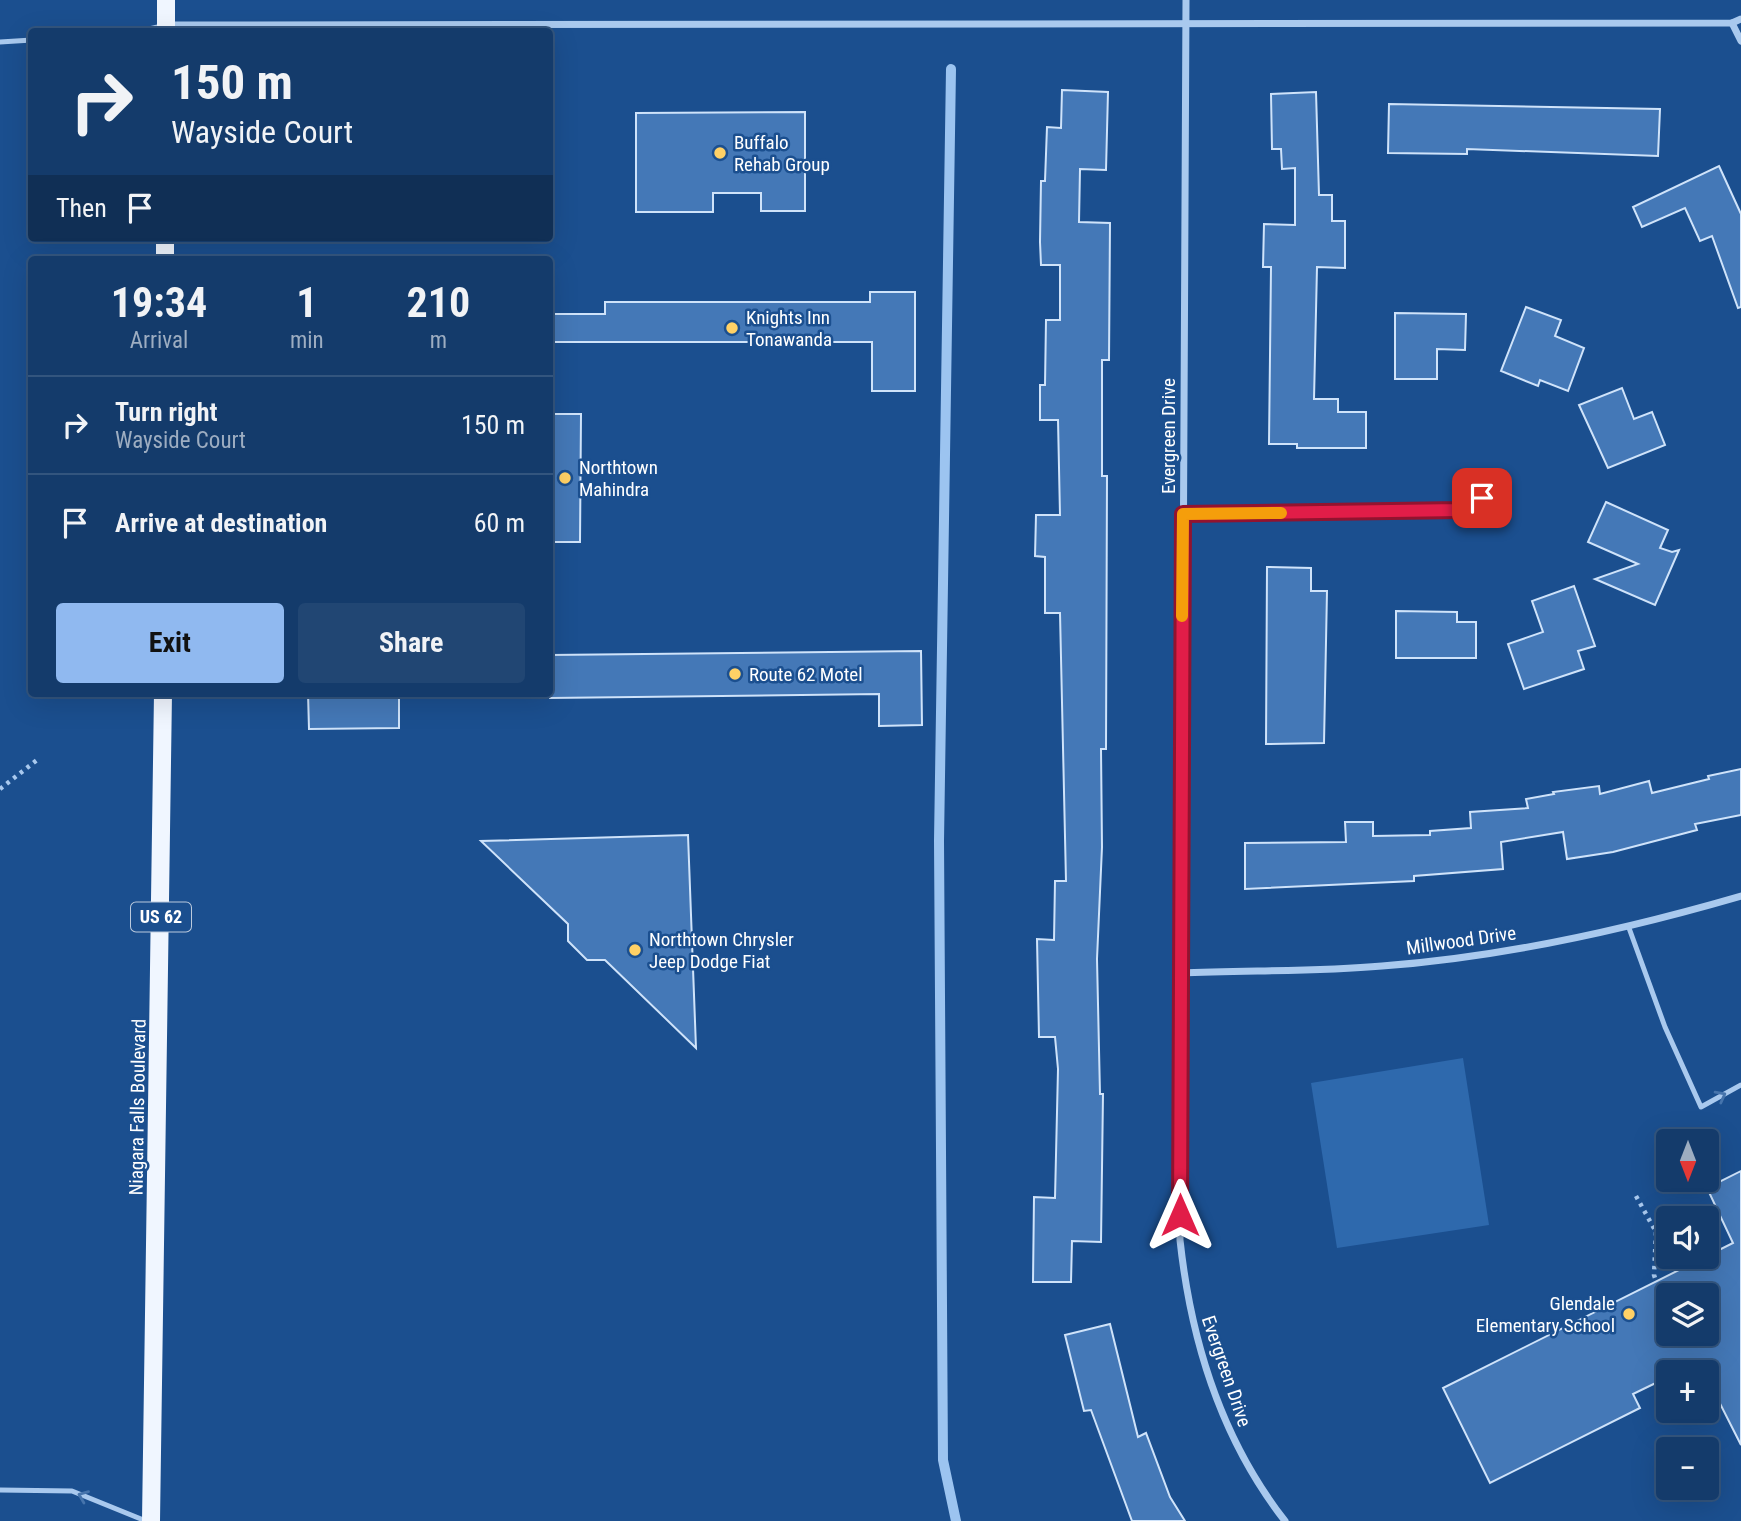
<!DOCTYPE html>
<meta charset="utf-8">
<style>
body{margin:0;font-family:"Roboto Condensed",sans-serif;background:#214673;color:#f1f3f6;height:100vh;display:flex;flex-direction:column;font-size:26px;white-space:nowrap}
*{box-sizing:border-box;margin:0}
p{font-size:23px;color:#9dadc1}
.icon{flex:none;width:38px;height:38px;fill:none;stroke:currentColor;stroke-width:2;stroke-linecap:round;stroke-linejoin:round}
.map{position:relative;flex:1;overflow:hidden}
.details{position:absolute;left:28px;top:256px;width:525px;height:441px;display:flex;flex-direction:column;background:#143b6b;border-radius:7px;box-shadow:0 7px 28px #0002,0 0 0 2px #33557e}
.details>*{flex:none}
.banner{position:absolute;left:28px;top:28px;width:525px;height:214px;border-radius:7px;box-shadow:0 7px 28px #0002,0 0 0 2px #33557e;background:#143b6b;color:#f1f3f6;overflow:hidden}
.needle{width:46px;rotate:180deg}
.fabs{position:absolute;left:1656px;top:1129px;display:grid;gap:14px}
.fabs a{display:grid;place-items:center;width:63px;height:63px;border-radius:7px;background:#143b6b;box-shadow:0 7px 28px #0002,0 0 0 2px #33557e;font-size:35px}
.pin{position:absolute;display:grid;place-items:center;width:60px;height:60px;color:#fff;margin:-30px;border-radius:14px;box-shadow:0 4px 10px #0006}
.me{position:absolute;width:77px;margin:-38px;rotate:0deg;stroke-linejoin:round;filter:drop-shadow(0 0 5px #0008)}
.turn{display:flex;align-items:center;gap:24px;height:147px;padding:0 28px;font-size:32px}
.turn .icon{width:91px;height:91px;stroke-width:2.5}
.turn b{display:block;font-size:49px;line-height:60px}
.then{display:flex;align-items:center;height:66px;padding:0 28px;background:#0003;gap:14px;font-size:26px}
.eta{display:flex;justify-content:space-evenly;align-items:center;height:119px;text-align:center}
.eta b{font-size:42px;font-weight:700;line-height:49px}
.button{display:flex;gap:14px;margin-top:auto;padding:14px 28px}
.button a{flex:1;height:80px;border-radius:7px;background:#90b9f0;color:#111;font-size:28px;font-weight:700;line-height:80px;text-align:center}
.button a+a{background:#214673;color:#f1f3f6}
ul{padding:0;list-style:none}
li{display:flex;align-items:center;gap:21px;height:98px;padding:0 28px;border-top:2px solid #33557e}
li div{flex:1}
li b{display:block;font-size:26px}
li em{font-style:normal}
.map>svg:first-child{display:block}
</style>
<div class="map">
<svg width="1741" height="1521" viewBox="0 0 1741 1521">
<rect width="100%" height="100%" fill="#1b4f8f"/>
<polygon fill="#2e69ad" points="1463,1058 1489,1225 1337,1248 1311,1083"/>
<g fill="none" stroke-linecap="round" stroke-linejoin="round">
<polyline stroke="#9cc4f0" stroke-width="10" points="951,69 939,841 943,1460 956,1521"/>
</g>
<g fill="#4478b7" stroke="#cfe3fa" stroke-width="2" fill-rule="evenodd">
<polygon points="1062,90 1108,92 1106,170 1080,169 1079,222 1110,223 1109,360 1102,360 1102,476 1107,476 1106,749 1101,749 1102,847 1097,959 1100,1094 1103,1094 1101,1242 1072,1241 1071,1282 1033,1282 1034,1197 1055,1198 1058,1069 1055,1037 1039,1037 1037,939 1054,940 1055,881 1066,881 1060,613 1045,613 1045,557 1035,556 1036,515 1060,515 1058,420 1040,420 1040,385 1045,385 1046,320 1060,320 1060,265 1041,265 1040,242 1041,181 1045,181 1047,127 1061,128"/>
<polygon points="1316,92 1319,195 1332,195 1332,221 1345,221 1345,268 1317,267 1314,399 1338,399 1338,412 1366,412 1366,448 1297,448 1297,444 1269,444 1271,267 1263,267 1264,224 1295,225 1295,168 1282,169 1281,149 1272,149 1271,94"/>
<polygon points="1389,104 1660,109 1658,156 1467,149 1467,154 1388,153"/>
<polygon points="805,112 805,211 761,211 761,193 713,193 713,212 636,212 636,113"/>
<polygon points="1719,166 1741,214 1741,307 1738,308 1712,236 1700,241 1685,208 1642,227 1633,207"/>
<polygon points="870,292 915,292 915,391 872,391 872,342 550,342 550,314 605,314 605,302 870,302"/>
<polygon points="1526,307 1561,320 1555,336 1584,348 1568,391 1540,380 1538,386 1501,371"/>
<polygon points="1395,313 1466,314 1465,350 1437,349 1437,379 1395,379"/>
<polygon points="1622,388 1634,419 1652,412 1665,445 1608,468 1579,405"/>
<polygon points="550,414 581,414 580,542 550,542"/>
<polygon points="1606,502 1668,530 1660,548 1672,552 1679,550 1655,605 1595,579 1638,564 1588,542"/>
<polygon points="1267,567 1311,568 1311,591 1327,591 1324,743 1266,744"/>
<polygon points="1574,586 1595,646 1578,651 1584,669 1524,689 1508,644 1543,632 1532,601"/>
<polygon points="1396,611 1457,612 1457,622 1476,622 1476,658 1396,658"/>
<polygon points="921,651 922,725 879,726 879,694 550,698 550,655"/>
<polygon points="308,693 399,693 399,728 309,729"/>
<polygon points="1741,769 1741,815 1695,824 1697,830 1613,852 1567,859 1563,832 1501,842 1503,869 1414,876 1414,881 1245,889 1245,843 1346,842 1345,822 1373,822 1373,836 1430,835 1430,831 1471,828 1470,812 1528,808 1526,799 1554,794 1553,792 1599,786 1600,794 1649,781 1652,793 1709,779 1708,776"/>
<polygon points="688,835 696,1048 605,960 587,960 568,941 568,924 481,841"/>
<path d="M1741 1171V1445L1699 1362 1678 1372H1668V1377L1633 1394 1640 1408 1490 1483 1443 1388 1733 1243 1707 1188ZM1668 1295H1706V1334H1668Z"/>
<polygon points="1110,1324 1138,1437 1146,1433 1170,1497 1185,1521 1132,1521 1091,1410 1084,1411 1065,1335"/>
</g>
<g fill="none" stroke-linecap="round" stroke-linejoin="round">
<g stroke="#a9c9ee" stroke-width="4.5" stroke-dasharray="3.5 5" stroke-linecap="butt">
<polyline points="0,789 37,760"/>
<polyline points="1636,1196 1656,1232 1668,1239"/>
<polyline points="1656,1232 1654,1275 1656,1281"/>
<polyline points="1696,1256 1698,1260"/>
</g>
<g stroke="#a9c9ee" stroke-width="5">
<polyline points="136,32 162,26"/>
<polyline points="0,42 32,40"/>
<polyline points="1629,928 1665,1027 1701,1107 1741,1085"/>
<polyline points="0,1490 72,1491 146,1521"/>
</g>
<g stroke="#a9c9ee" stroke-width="7">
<path d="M1186 0 1180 1240C1191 1342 1221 1439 1285 1521"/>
<polyline points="1732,23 1741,41"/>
<polyline points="168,25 1732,23 1741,19"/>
<polyline points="1183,514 1460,510 1481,498"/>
<path d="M1180 973C1247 970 1314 972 1382 966 1504 957 1624 930 1741 896"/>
</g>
<g stroke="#f0f6ff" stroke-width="18">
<polyline points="166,32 166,0"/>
<polyline points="165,259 165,238"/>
<polyline points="151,1521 163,693"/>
</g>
</g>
<defs><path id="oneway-chevron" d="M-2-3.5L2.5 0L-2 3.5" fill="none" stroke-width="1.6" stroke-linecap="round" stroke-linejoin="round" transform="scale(1.75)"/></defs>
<g stroke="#4674ac">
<use href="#oneway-chevron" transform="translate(1721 1096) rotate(-28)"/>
<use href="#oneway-chevron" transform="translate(83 1496) rotate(-158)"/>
</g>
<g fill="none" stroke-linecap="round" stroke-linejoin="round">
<defs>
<polyline id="route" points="1180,1215 1183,514 1460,510 1482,498"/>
</defs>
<use href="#route" stroke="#92132f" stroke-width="18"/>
<use href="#route" stroke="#e11d48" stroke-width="12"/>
<polyline stroke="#f59e0b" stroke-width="12" points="1182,616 1183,514 1281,513"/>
</g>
<g fill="#ffd166" stroke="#1b4f8f" stroke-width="2.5">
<circle cx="720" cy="153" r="7"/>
<circle cx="732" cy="328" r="7"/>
<circle cx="565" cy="478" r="7"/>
<circle cx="735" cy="674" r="7"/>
<circle cx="635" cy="950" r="7"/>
<circle cx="1629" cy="1314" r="7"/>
</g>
<g text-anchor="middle" stroke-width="5" stroke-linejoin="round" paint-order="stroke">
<rect fill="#1b4f8f" stroke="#bbcadd" stroke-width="2" x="131" y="902.5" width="60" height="29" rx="5"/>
<g font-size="18" font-weight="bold" fill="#fff">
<text x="161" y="923">US 62</text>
</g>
<g font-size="19" fill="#fff" stroke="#1b4f8f" text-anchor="start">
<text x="734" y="149">Buffalo<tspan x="734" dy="22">Rehab Group</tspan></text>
<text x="746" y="324">Knights Inn<tspan x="746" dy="22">Tonawanda</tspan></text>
<text x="579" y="474">Northtown<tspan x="579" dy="22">Mahindra</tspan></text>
<text x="749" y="681">Route 62 Motel</text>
<text x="649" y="946">Northtown Chrysler<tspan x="649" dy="22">Jeep Dodge Fiat</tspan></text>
<text x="1615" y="1310" text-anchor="end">Glendale<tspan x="1615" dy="22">Elementary School</tspan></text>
</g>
<g font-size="19" fill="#fff" stroke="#1b4f8f">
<text transform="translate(1168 436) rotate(-90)" y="7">Evergreen Drive</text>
<text transform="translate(1461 940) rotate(-8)" y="7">Millwood Drive</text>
<text transform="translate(137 1107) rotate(-89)" y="7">Niagara Falls Boulevard</text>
<text transform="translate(1227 1371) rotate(71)" y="7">Evergreen Drive</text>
</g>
</g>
</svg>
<div class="fabs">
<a><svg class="needle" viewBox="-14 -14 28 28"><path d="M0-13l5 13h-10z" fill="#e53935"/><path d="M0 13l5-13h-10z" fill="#9dadc1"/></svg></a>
<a><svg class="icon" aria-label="sound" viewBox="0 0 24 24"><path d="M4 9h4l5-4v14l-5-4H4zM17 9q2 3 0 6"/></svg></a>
<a><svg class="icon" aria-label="layers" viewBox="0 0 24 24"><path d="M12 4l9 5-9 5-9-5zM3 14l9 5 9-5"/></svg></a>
<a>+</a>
<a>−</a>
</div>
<div class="pin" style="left:1482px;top:498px;background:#d93025"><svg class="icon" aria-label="arrive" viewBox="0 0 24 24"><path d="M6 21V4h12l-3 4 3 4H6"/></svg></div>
<svg class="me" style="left:1180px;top:1215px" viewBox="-20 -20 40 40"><path d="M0-17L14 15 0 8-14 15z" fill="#e11d48" stroke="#fff" stroke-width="4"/></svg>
<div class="banner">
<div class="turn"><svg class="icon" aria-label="right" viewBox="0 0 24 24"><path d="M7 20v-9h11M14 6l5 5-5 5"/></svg><div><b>150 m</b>Wayside Court</div></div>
<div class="then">Then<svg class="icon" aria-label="arrive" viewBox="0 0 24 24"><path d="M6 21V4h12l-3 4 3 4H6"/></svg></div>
</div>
<section class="details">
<div class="eta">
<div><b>19:34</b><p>Arrival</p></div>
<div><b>1</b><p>min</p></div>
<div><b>210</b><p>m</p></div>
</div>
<ul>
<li><svg class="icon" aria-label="right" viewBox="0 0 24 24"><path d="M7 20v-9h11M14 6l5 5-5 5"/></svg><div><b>Turn right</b><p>Wayside Court</p></div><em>150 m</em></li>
<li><svg class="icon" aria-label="arrive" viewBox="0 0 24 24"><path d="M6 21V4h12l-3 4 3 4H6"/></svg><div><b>Arrive at destination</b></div><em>60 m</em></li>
</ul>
<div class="button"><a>Exit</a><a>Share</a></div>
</section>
</div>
